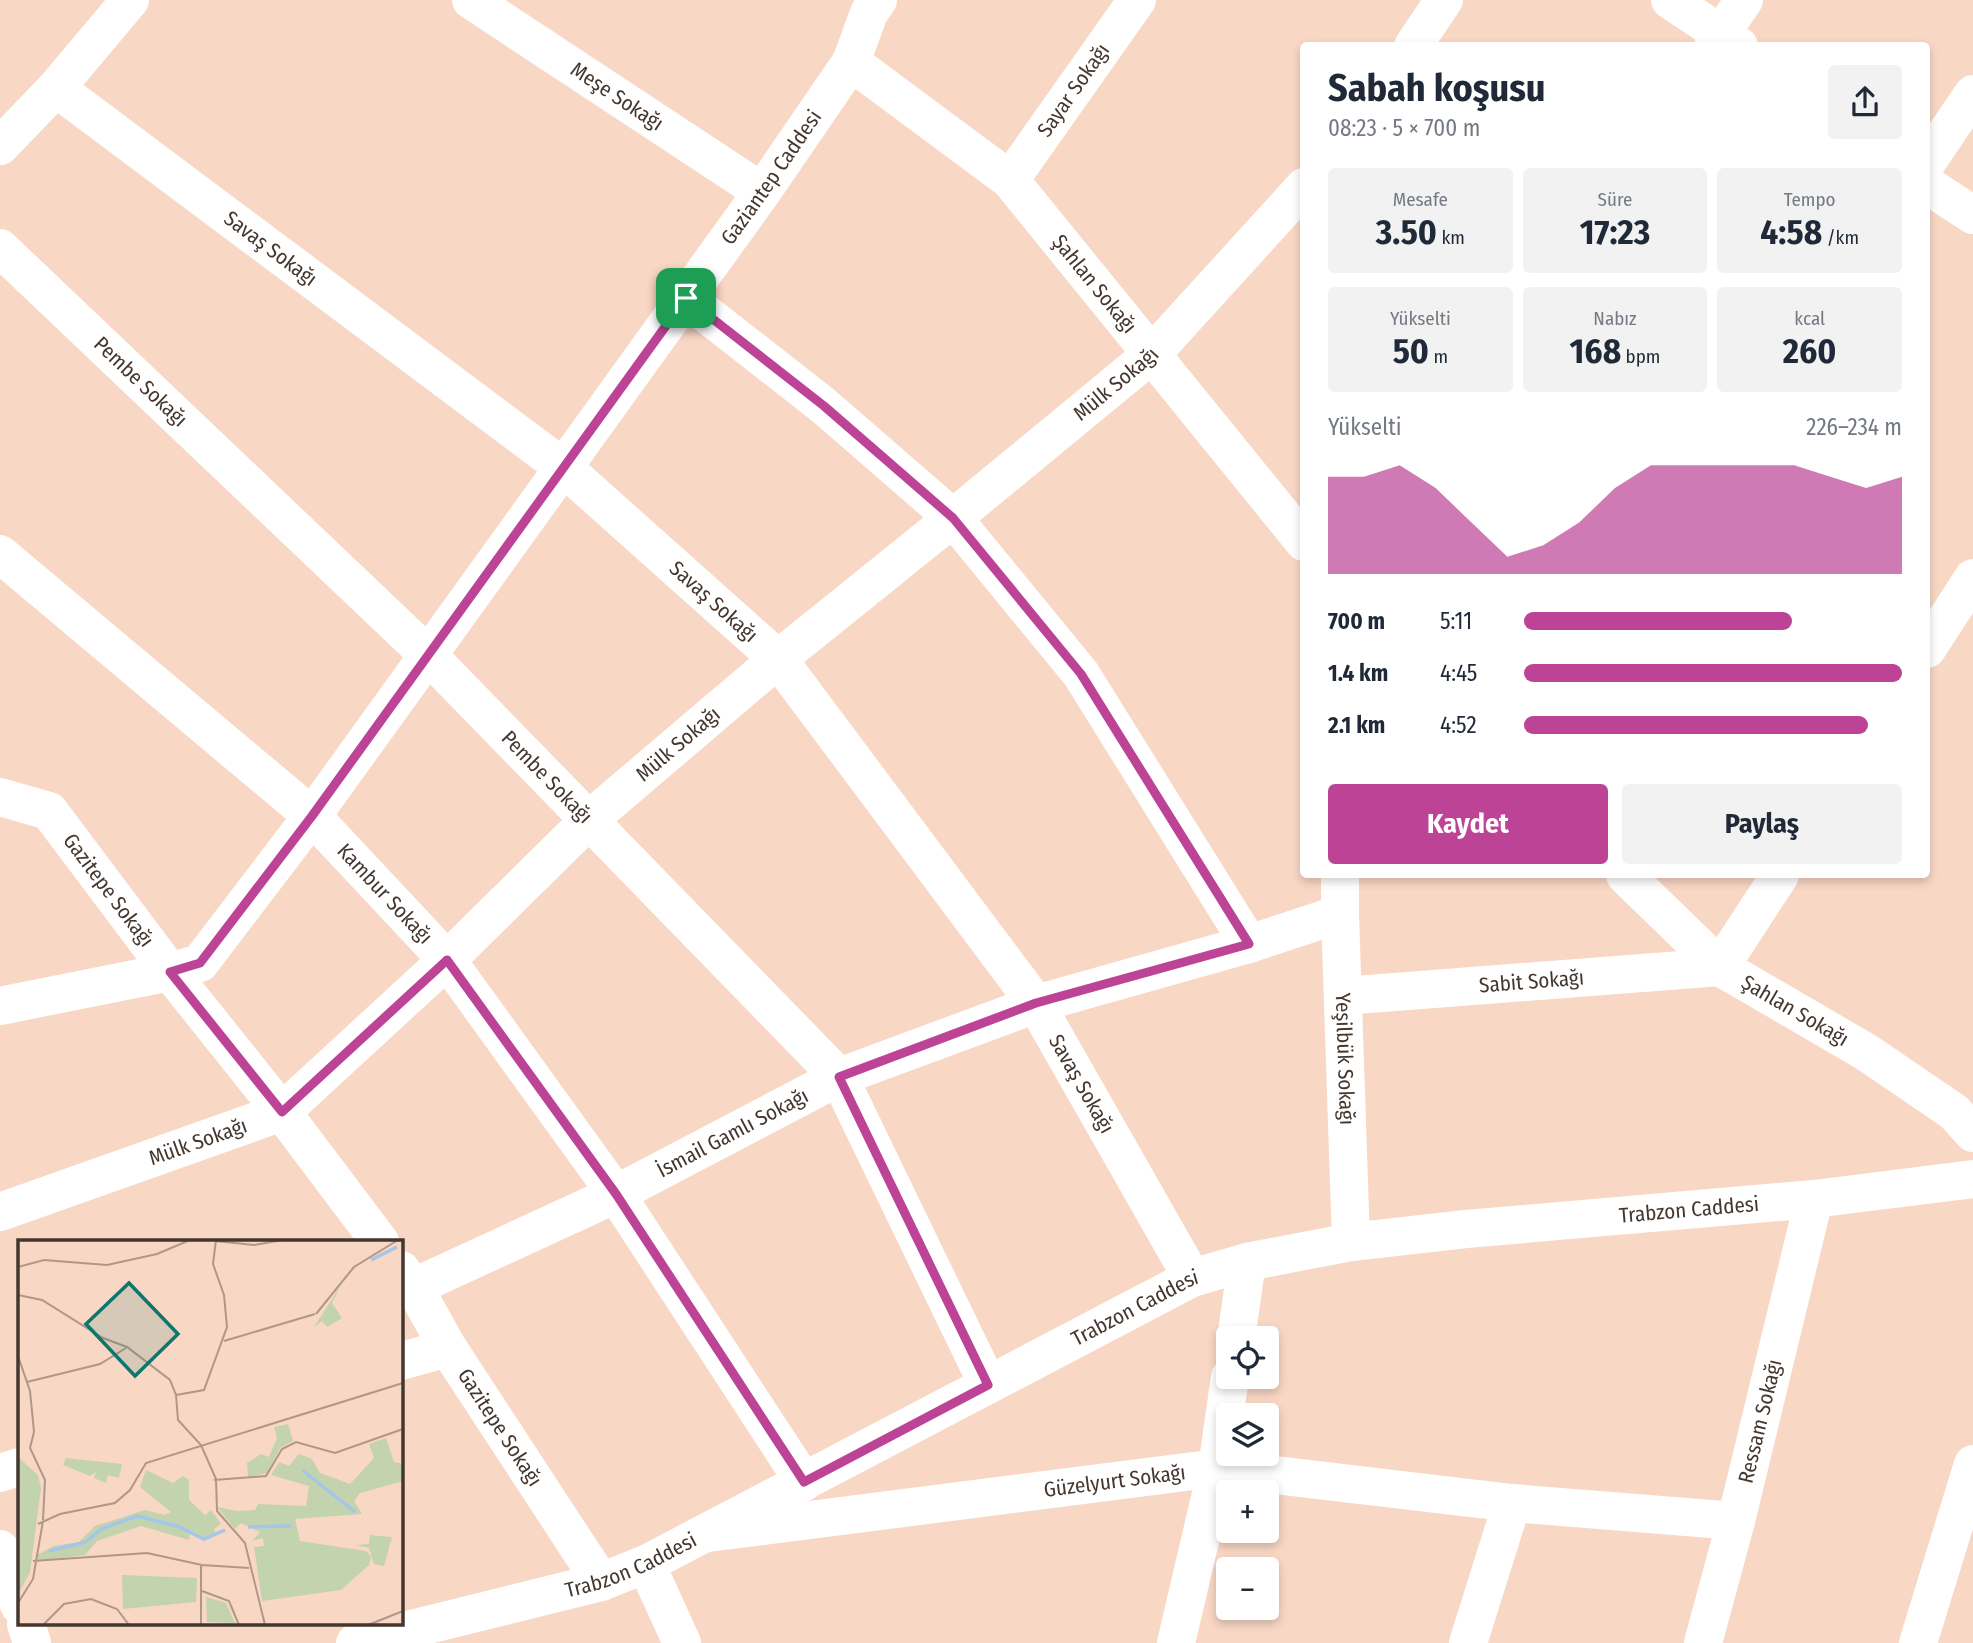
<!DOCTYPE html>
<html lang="tr">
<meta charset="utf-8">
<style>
body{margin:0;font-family:"Fira Sans Condensed",sans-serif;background:#f2f2f3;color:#1f2937;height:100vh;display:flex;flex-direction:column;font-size:26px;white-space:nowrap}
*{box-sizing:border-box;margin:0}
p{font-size:23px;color:#747a83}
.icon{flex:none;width:38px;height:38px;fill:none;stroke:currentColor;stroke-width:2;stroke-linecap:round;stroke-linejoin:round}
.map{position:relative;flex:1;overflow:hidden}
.drawer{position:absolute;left:1300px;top:42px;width:630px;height:836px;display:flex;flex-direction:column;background:#fff;border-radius:7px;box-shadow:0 4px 10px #0003}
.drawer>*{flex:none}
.buttons{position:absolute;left:1216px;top:1326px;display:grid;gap:14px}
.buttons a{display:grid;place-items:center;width:63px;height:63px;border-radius:7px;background:#fff;box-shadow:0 4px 10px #0003;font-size:35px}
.pin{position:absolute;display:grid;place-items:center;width:60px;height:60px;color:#fff;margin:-30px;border-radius:14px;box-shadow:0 4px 10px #0006}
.round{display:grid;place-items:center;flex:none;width:74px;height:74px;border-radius:7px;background:#f2f2f3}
.headline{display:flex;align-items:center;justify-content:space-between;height:119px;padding:0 28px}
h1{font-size:38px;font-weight:700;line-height:52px}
.figures{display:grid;grid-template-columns:repeat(3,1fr);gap:10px;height:119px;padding:7px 28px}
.figures div{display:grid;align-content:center;border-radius:7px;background:#f2f2f3;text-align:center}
.figures b{font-size:35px;font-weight:700}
.figures small{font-size:19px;font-weight:400}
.figures p{font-size:19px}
.chart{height:196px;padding:14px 28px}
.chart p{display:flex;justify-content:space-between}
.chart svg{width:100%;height:126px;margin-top:7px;fill:#bd4396;opacity:.7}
.primary-button{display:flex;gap:14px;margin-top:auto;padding:14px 28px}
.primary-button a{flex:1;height:80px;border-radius:7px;background:#bd4396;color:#fff;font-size:28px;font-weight:700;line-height:80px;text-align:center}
.primary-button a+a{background:#f2f2f3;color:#1f2937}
ul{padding:0 28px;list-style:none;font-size:23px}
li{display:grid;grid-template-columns:112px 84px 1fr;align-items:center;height:52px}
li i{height:18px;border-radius:9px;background:#bd4396}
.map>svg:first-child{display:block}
</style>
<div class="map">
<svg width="1973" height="1643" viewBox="0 0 1973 1643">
<rect width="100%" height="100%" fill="#f9d7c5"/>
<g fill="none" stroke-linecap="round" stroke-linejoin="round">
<!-- minor -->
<g stroke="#fff" stroke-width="38">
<path id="s1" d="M 471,0 L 762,192"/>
<path d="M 1670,0 L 1739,46"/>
<path d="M 1413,46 L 1444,0"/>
<path d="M 1713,46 L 1744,0"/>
<path id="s2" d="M 851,62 L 1010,180 L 1304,542"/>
<path id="s3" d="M 56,88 L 564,468 L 778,659 L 1036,1004 L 1192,1278"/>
<path d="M 0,146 L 56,88 L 130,0"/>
<path d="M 1927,162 L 1973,94"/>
<path id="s4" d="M 1010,180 L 1137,0"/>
<path d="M 1927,185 L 1973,215"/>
<path id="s5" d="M 0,248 L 428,655 L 839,1077 L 988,1385"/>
<path d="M 686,298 L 824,406 L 953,518 L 1081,674 L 1249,944"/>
<path id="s6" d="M 0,554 L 312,816 L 447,960 L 616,1194 L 804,1482"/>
<path d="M 1927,649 L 1973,578"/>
<path id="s7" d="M 0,797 L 49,811 L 170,972 L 282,1112 L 380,1242"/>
<path id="s8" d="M 1340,875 L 1340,914 L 1351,1242"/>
<path id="s9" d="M 1625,875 L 1720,967 L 1866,1052 L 1954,1112 L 1973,1133"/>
<path id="s10" d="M 1343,996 L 1720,967 L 1780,875"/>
<path id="s11" d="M 0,1006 L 170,972 L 200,963 L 312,816 L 762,192 L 851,62 L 869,13 L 878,0"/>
<path id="s12" d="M 0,1212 L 282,1112 L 447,960 L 590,819 L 778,659 L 953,518 L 1152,354 L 1304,187"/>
<path id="s13" d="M 401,1270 L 414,1287 L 448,1348 L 601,1582"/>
<path id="s14" d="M 414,1287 L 616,1194 L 839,1077 L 1036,1004 L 1249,944 L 1340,914"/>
<path d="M 1236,1339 L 1247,1262"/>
<path d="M 401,1361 L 448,1348"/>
<path d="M 0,1473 L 19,1467"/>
<path id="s15" d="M 708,1533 L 1217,1468 L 1512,1503 L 1736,1521"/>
<path d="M 0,1549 L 19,1605"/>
<path d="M 646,1564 L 682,1643"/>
<path d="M 26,1624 L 32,1643"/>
<path d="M 1176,1643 L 1217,1468 L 1230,1377"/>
<path d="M 1468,1643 L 1512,1503"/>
<path id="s16" d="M 1703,1643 L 1736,1521 L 1814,1199"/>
<path d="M 1918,1643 L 1973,1464"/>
</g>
<!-- major -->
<path stroke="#fff" stroke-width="38" id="s17" d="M 355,1643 L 601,1582 L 646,1564 L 1192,1278 L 1247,1262 L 1351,1242 L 1466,1229 L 1814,1199 L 1973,1179"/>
</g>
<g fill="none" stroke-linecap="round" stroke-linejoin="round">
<!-- route casing -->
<g stroke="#fff" stroke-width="14">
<path id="route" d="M 686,298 L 824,406 L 953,518 L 1081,674 L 1249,944 L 1036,1003 L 839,1077 L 988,1385 L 804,1482 L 616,1194 L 447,960 L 282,1112 L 170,972 L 200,963 L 312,816 Z"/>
</g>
<!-- route -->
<use href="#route" stroke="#bd4396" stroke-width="9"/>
</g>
<g text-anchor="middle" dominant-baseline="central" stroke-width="7" stroke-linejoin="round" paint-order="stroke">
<!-- street labels -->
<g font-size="21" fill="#443730" stroke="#fce8dd">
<text stroke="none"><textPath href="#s4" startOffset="110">Sayar Sokağı</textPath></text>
<text stroke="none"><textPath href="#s1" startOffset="175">Meşe Sokağı</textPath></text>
<text stroke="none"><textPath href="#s11" startOffset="1176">Gaziantep Caddesi</textPath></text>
<text stroke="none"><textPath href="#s3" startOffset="268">Savaş Sokağı</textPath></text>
<text stroke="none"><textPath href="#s2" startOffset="332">Şahlan Sokağı</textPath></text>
<text stroke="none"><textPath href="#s5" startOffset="194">Pembe Sokağı</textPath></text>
<text stroke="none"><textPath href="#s12" startOffset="1407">Mülk Sokağı</textPath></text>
<text stroke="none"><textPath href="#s3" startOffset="835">Savaş Sokağı</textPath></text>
<text stroke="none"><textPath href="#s12" startOffset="840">Mülk Sokağı</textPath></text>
<text stroke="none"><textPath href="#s5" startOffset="761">Pembe Sokağı</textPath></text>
<text stroke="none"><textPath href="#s7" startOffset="150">Gazitepe Sokağı</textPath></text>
<text stroke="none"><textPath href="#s6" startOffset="514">Kambur Sokağı</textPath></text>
<text stroke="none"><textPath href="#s10" startOffset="189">Sabit Sokağı</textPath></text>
<text stroke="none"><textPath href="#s9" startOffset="219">Şahlan Sokağı</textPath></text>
<text stroke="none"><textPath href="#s8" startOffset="184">Yeşilbük Sokağı</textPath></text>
<text stroke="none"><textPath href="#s3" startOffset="1444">Savaş Sokağı</textPath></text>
<text stroke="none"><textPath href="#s14" startOffset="354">İsmail Gamlı Sokağı</textPath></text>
<text stroke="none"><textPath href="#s12" startOffset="210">Mülk Sokağı</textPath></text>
<text stroke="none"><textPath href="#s17" startOffset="1421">Trabzon Caddesi</textPath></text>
<text stroke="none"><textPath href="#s17" startOffset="854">Trabzon Caddesi</textPath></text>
<text stroke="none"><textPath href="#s16" startOffset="229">Ressam Sokağı</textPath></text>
<text stroke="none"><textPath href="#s13" startOffset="186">Gazitepe Sokağı</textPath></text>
<text stroke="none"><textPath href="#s15" startOffset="410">Güzelyurt Sokağı</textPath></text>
<text stroke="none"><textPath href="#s17" startOffset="287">Trabzon Caddesi</textPath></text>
</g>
</g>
<!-- overview -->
<g transform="translate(18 1240)">
<rect width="385" height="385" fill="#f9d7c5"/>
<path d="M 323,45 L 314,63 L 324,78 L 309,87 L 304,81 L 296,87 ZM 270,184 L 275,201 L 262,208 L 249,233 L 230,237 L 229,223 L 243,214 L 251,217 L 259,198 L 256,187 ZM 368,198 L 376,222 L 385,224 L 385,241 L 342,253 L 336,261 L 344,274 L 277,279 L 282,301 L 348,311 L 353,317 L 351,325 L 323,350 L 244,361 L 236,307 L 246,306 L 245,298 L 234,301 L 242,292 L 223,283 L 217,289 L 199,267 L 219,271 L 237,270 L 240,264 L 288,266 L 291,246 L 253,235 L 261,222 L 271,226 L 281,214 L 294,219 L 302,233 L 332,244 L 356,218 L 351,204 ZM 0,217 L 20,235 L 23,248 L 12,332 L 0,355 ZM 48,218 L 104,224 L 101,238 L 90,235 L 88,243 L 76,238 L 78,232 L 72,236 L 45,225 ZM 128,230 L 155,243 L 165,236 L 171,240 L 171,260 L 187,275 L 193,270 L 203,284 L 196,289 L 198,296 L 187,298 L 172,290 L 171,300 L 123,286 L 79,301 L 67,315 L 21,321 L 19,315 L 36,306 L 61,302 L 77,286 L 127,270 L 146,275 L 153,272 L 122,247 ZM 352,295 L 374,297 L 366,326 L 356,324 L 351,308 L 338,305 L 351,304 ZM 104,335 L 179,338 L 178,362 L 105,369 ZM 188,357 L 208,363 L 217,383 L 189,382 Z" fill="#c2d3ad"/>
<path fill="none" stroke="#a4c6ea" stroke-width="3.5" d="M 353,20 L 379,7M 284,230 L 337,272M 230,287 L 273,286M 31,311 L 68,302 L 83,289 L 119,276 L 159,286 L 186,299 L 207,290"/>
<path fill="none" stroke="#b19789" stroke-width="2" d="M 197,1 L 236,5 L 265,0M 0,27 L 26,20 L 89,25 L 139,14 L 172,0M 0,55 L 24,60 L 85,98 L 109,107 L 152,140 L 158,155 L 160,180 L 183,205 L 198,239 L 199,271 L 227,303 L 247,385M 298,74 L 336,27 L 380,0M 206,101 L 297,74M 0,116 L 12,151 L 16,192 L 12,208 L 27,240 L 25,280M 9,142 L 82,124 L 108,108M 158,155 L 186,150 L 209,87 L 206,55 L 195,24 L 198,0M 196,240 L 248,236 L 264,209 L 278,202 L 317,213 L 385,189M 20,284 L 42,274 L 97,263 L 112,250 L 128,223 L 385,143M 15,321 L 129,313 L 184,325 L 231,328M 183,324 L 183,385M 184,351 L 211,361 L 221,385M 0,363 L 15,339 L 25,281M 25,385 L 46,364 L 73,359 L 99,369 L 111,385M 350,385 L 385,371"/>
<path fill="#0f766e" fill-opacity="0.15" stroke="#0f766e" stroke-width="3.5" d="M 111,43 L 160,94 L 117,136 L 68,84 Z"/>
<rect width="385" height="385" fill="none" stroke="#443730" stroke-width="3.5"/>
</g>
</svg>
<div class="buttons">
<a><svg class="icon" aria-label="locate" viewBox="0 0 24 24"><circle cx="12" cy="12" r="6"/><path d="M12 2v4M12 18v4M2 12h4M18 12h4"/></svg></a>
<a><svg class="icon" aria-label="layers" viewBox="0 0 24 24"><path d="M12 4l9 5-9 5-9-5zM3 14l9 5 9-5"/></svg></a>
<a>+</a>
<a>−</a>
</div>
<div class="pin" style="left:686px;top:298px;background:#1e9e55"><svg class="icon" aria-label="arrive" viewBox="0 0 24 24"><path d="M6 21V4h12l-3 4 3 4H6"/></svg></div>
<section class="drawer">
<div class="headline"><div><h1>Sabah koşusu</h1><p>08:23 · 5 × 700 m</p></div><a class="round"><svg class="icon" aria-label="share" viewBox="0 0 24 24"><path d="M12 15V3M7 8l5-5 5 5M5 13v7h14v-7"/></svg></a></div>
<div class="figures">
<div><p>Mesafe</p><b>3.50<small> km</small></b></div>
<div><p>Süre</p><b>17:23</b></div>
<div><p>Tempo</p><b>4:58<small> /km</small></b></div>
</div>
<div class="figures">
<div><p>Yükselti</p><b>50<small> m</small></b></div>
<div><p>Nabız</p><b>168<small> bpm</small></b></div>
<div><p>kcal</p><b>260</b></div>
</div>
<div class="chart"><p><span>Yükselti</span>226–234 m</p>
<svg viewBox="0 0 160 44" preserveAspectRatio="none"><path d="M0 44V10L10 10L20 6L30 14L40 26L50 38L60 34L70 26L80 14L90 6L100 6L110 6L120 6L130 6L140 10L150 14L160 10V44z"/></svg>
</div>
<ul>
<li><b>700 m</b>5:11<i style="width:71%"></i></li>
<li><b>1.4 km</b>4:45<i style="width:100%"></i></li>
<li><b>2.1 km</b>4:52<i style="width:91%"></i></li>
</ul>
<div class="primary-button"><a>Kaydet</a><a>Paylaş</a></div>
</section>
</div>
